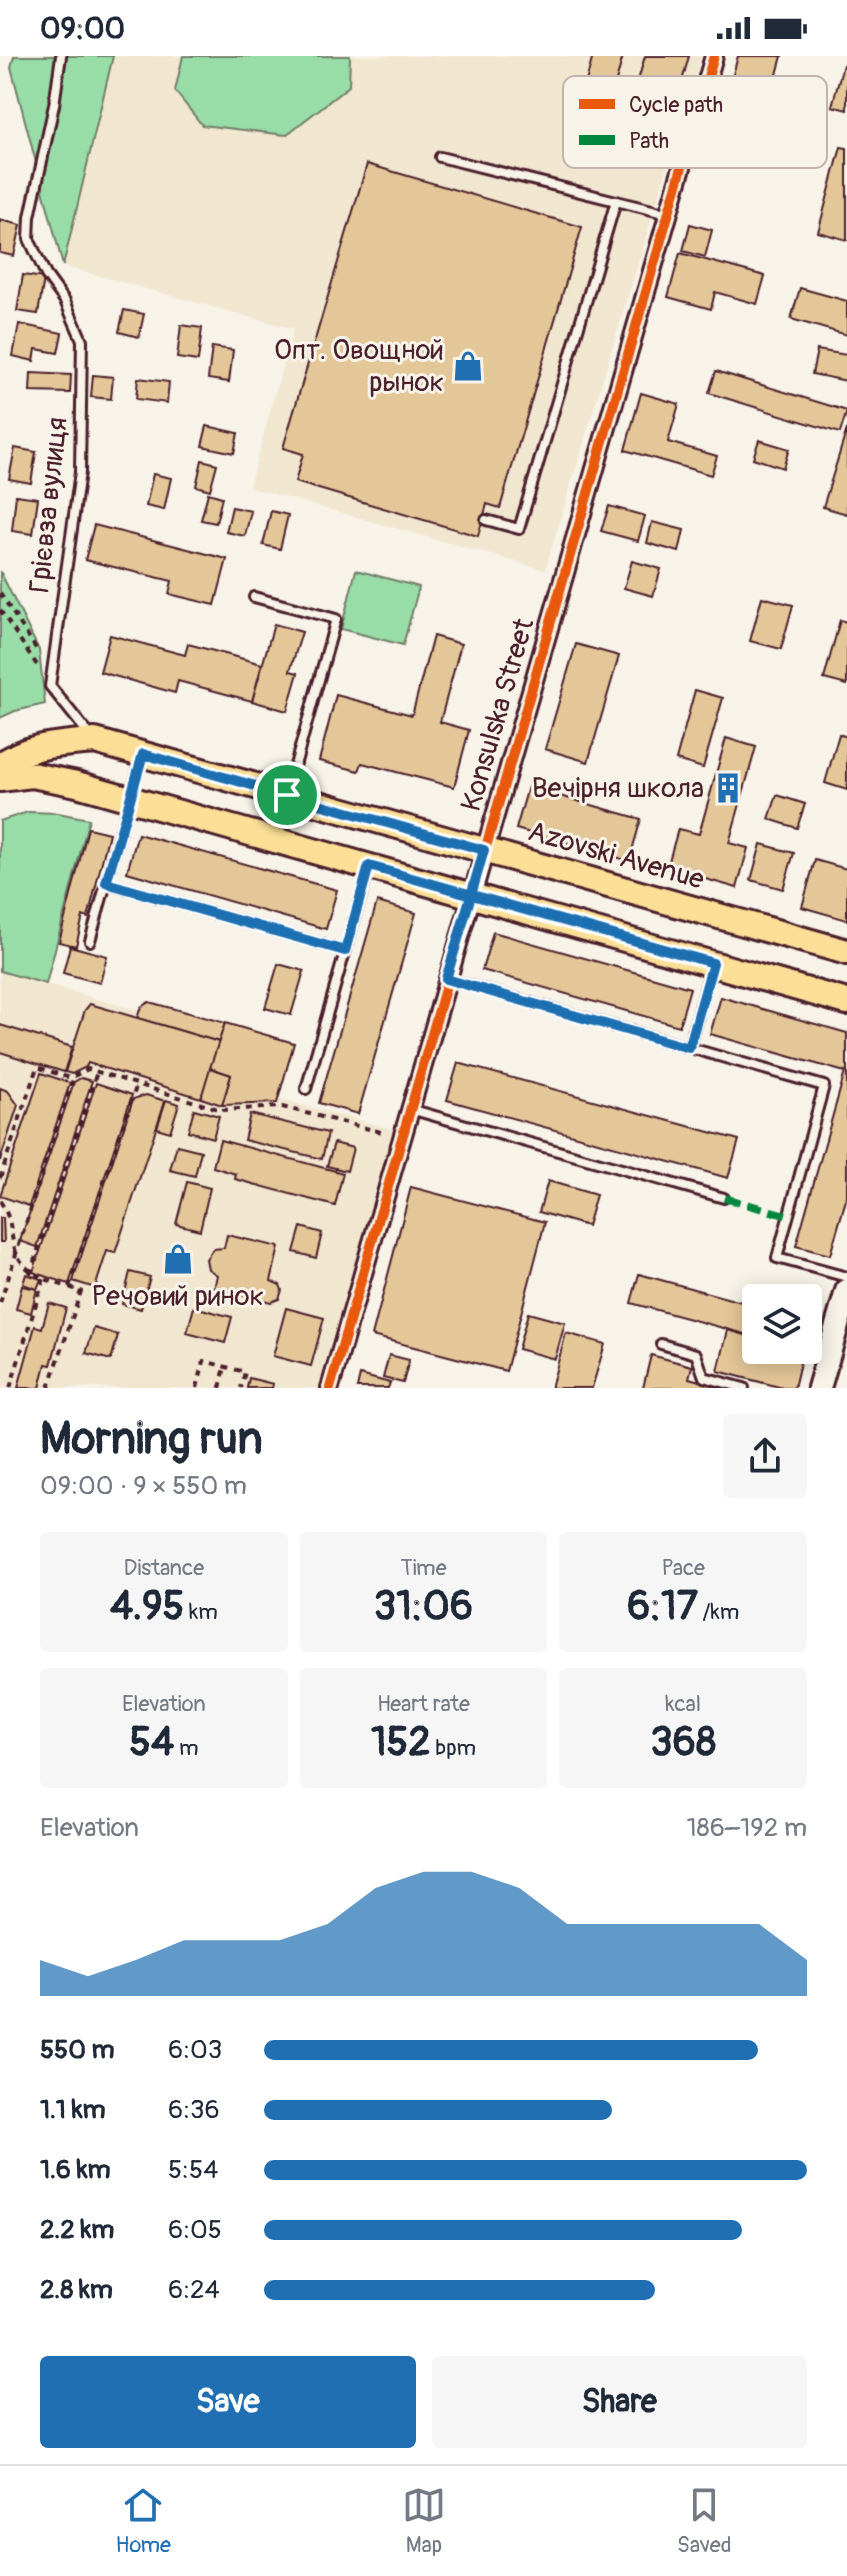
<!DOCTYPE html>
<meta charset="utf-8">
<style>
body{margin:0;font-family:Pangolin,sans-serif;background:#f6f6f7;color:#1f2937;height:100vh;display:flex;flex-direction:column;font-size:30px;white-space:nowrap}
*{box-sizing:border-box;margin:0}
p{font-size:26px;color:#747a83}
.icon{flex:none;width:44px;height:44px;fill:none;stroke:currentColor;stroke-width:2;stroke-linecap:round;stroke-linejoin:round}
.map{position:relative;height:1332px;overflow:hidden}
.side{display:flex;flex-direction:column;background:#fff;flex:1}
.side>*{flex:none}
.controls{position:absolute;left:742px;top:1228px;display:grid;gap:16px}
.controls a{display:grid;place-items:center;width:80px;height:80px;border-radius:8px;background:#fff;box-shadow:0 4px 20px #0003;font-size:40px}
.pin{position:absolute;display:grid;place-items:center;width:68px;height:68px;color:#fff;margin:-34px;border:4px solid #fff;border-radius:50%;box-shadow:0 2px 8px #0007}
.round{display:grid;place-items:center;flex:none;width:84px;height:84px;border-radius:8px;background:#f6f6f7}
.overview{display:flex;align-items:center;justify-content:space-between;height:136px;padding:0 40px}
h1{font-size:44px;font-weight:800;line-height:60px}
.figures{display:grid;grid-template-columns:repeat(3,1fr);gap:12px;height:136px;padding:8px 40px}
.figures div{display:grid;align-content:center;border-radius:8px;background:#f6f6f7;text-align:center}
.figures b{font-size:40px;font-weight:800}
.figures small{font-size:22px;font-weight:400}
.figures p{font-size:22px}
.chart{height:224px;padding:16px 40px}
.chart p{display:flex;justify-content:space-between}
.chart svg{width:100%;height:144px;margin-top:8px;fill:#1f6fb2;opacity:.7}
.cta{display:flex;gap:16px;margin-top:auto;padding:16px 40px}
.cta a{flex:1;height:92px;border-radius:8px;background:#1f6fb2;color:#fff;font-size:32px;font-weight:800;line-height:92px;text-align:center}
.cta a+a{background:#f6f6f7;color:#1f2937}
ul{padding:0 40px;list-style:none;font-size:26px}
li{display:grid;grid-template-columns:128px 96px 1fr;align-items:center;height:60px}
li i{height:20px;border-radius:10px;background:#1f6fb2}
.status{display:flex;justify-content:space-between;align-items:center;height:56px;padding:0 40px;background:#fff;direction:ltr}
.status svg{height:22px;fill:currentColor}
.tabs{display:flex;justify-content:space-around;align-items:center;height:112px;border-top:2px solid #e0e1e3;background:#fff;font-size:22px;color:#747a83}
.tabs a{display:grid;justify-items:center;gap:4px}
.tabs .selected{color:#1f6fb2}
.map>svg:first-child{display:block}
</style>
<div class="status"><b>09:00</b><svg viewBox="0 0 49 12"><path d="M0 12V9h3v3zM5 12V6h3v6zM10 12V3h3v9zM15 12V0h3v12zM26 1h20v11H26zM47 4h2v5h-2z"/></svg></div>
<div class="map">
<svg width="847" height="1332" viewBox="0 0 847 1332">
<rect width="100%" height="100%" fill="#f7f3e8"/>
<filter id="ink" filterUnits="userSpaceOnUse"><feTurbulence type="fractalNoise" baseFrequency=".0125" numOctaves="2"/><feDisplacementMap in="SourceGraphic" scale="16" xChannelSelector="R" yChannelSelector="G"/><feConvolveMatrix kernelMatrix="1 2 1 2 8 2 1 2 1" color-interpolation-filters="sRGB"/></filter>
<g filter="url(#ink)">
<!-- built -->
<g fill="#f1e6d0">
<path d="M 113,0 L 701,0 L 545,514 L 249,431 L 293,273 L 63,210 Z"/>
<path d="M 0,915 L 135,954 L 148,946 L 294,987 L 278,1043 L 393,1073 L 320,1332 L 0,1332 Z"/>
</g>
<!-- green -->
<g fill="#98dca7" stroke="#717e69" stroke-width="2">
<path d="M 14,0 L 113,0 L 63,210 L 11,11 Z"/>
<path d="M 183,0 L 350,0 L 349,30 L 286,79 L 202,69 L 175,35 Z"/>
<path d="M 356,514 L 419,531 L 403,589 L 341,573 Z"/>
<path d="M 0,515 L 39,594 L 45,648 L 15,655 L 0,662 Z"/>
<path d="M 28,756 L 58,757 L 89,763 L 46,928 L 0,915 L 0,765 Z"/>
</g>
<!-- building -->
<g fill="#e4c798" stroke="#4a1f2b" stroke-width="2">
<path d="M 593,0 L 623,0 L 600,84 L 572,77 Z"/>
<path d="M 645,0 L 689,0 L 669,72 L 628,60 Z"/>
<path d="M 738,0 L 782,0 L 765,63 L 724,52 Z"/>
<path d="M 843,9 L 847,10 L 847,54 L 832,50 Z"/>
<path d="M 841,91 L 847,92 L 847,184 L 818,176 Z"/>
<path d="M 367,108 L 582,171 L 500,452 L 487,448 L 478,480 L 295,426 L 303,398 L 283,392 Z"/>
<path d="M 0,164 L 21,169 L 14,200 L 0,197 Z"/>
<path d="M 690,168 L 712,174 L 705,201 L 683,195 Z"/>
<path d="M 680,197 L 765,220 L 757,248 L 715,236 L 711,253 L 668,241 Z"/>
<path d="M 23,219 L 44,222 L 38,258 L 17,255 Z"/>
<path d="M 800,232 L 847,245 L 847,279 L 791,263 Z"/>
<path d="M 124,254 L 144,258 L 139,281 L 119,276 Z"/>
<path d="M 19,268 L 62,277 L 58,297 L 36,293 L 34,305 L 13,300 Z"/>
<path d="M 181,269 L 202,272 L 198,305 L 177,302 Z"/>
<path d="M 212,291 L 233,294 L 229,326 L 208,323 Z"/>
<path d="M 817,294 L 847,299 L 847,325 L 812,318 Z"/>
<path d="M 716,315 L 847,355 L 840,377 L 709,337 Z"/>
<path d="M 31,317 L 71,319 L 70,337 L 30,336 Z"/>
<path d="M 93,319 L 113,321 L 111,343 L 91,341 Z"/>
<path d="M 138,322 L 169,326 L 167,347 L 136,343 Z"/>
<path d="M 641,337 L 679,348 L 668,386 L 717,400 L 711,419 L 625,394 Z"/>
<path d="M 207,370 L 238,377 L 234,397 L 202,390 Z"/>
<path d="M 847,373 L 847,458 L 823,451 Z"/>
<path d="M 759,384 L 789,393 L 783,412 L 753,402 Z"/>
<path d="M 15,392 L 36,396 L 31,427 L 9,423 Z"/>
<path d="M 202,404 L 217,408 L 210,434 L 196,430 Z"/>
<path d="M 153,418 L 171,422 L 164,454 L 146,450 Z"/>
<path d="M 208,437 L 222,441 L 216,467 L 201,464 Z"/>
<path d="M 16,439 L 38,442 L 33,478 L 12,475 Z"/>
<path d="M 609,450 L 645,460 L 638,485 L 601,475 Z"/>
<path d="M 232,451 L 251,455 L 245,480 L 226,476 Z"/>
<path d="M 271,455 L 288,459 L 280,493 L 263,489 Z"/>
<path d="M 652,466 L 684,474 L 679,496 L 647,487 Z"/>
<path d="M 94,469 L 227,503 L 215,549 L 169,538 L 172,525 L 85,504 Z"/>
<path d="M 632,505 L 661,513 L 653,540 L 624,532 Z"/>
<path d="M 762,541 L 793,549 L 781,593 L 750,585 Z"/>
<path d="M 840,564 L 847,566 L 847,629 L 824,623 Z"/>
<path d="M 274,568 L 302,576 L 290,615 L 298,617 L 287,655 L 252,645 Z"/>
<path d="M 110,579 L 185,599 L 188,588 L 262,608 L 252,645 L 178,625 L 175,637 L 100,616 Z"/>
<path d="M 433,580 L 461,588 L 440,666 L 469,674 L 454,731 L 362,707 L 359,715 L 319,705 L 336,639 L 412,659 Z"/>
<path d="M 576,588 L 619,600 L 588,706 L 545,693 Z"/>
<path d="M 695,634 L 723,642 L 703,712 L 676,704 Z"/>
<path d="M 839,678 L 847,681 L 847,734 L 825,727 Z"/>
<path d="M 726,682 L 756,691 L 729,787 L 748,792 L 737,832 L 667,812 L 678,773 L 699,778 Z"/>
<path d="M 528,731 L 641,763 L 629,805 L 516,773 Z"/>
<path d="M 777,739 L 805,748 L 797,772 L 769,763 Z"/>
<path d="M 88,772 L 109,777 L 88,862 L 83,860 L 76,890 L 59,886 Z"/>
<path d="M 138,778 L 337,834 L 326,873 L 127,816 Z"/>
<path d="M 761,788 L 794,797 L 783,833 L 751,824 Z"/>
<path d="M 815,804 L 847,813 L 847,864 L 802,851 Z"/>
<path d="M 377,846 L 416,857 L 358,1058 L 319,1047 Z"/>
<path d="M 493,876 L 690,932 L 679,970 L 482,914 Z"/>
<path d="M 70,890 L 107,900 L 100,927 L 63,917 Z"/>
<path d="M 278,908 L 304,915 L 291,959 L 265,952 Z"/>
<path d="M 721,941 L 847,977 L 847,1140 L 830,1199 L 796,1190 L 845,1016 L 710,978 Z"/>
<path d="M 149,946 L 225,967 L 219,986 L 137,962 L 141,951 Z"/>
<path d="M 90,948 L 219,986 L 201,1042 L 88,1007 L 86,1011 L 72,1018 L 65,1016 L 85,954 Z"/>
<path d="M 225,967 L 294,987 L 277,1047 L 222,1049 L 231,1019 L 210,1012 Z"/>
<path d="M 0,969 L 72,991 L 64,1016 L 0,996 Z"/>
<path d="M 458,1007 L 739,1084 L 728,1122 L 447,1044 Z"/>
<path d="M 210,1012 L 231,1019 L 222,1049 L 201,1042 Z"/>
<path d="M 41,1017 L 70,1027 L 29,1150 L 0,1140 Z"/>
<path d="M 81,1022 L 92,1025 L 37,1191 L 20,1185 L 74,1026 Z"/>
<path d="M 96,1027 L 132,1039 L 69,1228 L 33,1216 Z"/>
<path d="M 0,1032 L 8,1035 L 18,1049 L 0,1105 Z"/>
<path d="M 146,1039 L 165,1045 L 115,1197 L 107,1195 L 95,1232 L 73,1225 L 133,1043 Z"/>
<path d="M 166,1044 L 179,1048 L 170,1076 L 157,1072 Z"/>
<path d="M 194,1053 L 219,1060 L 213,1082 L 188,1075 Z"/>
<path d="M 250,1058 L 328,1077 L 322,1103 L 244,1084 Z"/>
<path d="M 220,1084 L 343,1117 L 335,1150 L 235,1123 L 236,1118 L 213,1111 Z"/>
<path d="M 334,1087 L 353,1092 L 347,1115 L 327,1110 Z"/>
<path d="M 177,1089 L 201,1095 L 195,1120 L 170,1114 Z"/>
<path d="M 548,1125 L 596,1139 L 587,1170 L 539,1156 Z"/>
<path d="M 187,1126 L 210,1132 L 200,1174 L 176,1168 Z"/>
<path d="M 411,1131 L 545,1166 L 506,1315 L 372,1280 Z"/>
<path d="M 0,1162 L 3,1162 L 4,1186 L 0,1186 Z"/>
<path d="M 301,1171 L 322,1177 L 316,1202 L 294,1196 Z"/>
<path d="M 227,1179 L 279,1191 L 271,1225 L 280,1229 L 282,1234 L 279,1243 L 271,1246 L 214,1233 L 217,1219 L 208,1213 L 206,1203 L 213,1193 L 224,1192 Z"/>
<path d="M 130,1216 L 150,1221 L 141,1253 L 122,1248 Z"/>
<path d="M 26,1218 L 41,1223 L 37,1233 L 23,1228 Z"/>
<path d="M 639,1218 L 756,1250 L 756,1281 L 631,1247 Z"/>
<path d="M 22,1230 L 37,1233 L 31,1257 L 16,1253 Z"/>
<path d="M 781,1233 L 818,1243 L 808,1279 L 808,1242 L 778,1242 Z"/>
<path d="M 49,1247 L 66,1252 L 51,1309 L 46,1308 L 40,1332 L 18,1332 L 35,1270 L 42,1272 Z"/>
<path d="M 194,1251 L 232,1261 L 225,1287 L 187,1277 Z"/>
<path d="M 286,1252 L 324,1262 L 311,1310 L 273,1300 Z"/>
<path d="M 528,1257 L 565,1267 L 555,1303 L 518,1293 Z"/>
<path d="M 94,1272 L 118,1279 L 111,1304 L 86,1297 Z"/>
<path d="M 728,1274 L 756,1282 L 756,1294 L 803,1294 L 794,1332 L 783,1332 L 718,1315 Z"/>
<path d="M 566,1277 L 605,1288 L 592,1332 L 551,1332 Z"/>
<path d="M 389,1299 L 409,1304 L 403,1327 L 383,1322 Z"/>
<path d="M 651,1299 L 692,1310 L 689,1322 L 725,1332 L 643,1332 Z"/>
<path d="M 360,1319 L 390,1327 L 388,1332 L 357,1332 Z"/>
<path d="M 249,1322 L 273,1328 L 272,1332 L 247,1332 Z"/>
</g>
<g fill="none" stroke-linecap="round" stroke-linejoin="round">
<!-- service casing -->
<g stroke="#4a1f2b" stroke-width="14">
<g id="service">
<path d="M 61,0 L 54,49 L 30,161 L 29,183 L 46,219 L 65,245 L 82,284 L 80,416 L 50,630 L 92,682"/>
<path d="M 440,101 L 668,158"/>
<path d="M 486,464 L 519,473 L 616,145"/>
<path d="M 254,541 L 336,563 L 287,738"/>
<path d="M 106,827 L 142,701"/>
<path d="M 90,885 L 106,827 L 345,895"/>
<path d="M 447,923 L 824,1030 L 777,1202 L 847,1221"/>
<path d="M 689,992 L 711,912"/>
<path d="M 306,1033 L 368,815"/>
<path d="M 410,1053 L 724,1142"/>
<path d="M 661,1288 L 696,1298 L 704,1321 L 744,1332"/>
</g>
</g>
<!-- minor casing -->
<g stroke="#4a1f2b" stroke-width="22">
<path id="minor" d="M 330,1332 L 714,0"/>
</g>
<!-- secondary casing -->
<g stroke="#4a1f2b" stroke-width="28">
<path id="secondary" d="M 819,1332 L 847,1235"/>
</g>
<!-- primary casing -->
<g stroke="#4a1f2b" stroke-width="30">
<g id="primary">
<path d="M 0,710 C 27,688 62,688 95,685 L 847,896"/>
<path d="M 0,723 L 32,719 L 77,728 L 847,946"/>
</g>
</g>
<!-- path -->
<g stroke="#4a1f2b" stroke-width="4" stroke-dasharray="6 6" stroke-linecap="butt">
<path d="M 0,537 L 39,597"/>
<path d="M 0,554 L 39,612"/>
<path d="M 0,1122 L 37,1011 L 70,1022 L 88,1013 L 221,1054 L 282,1051 L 385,1077"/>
<path d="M 0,1145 C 13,1165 9,1173 15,1193 C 24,1222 55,1226 81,1235 L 49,1332"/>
<path d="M 30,1218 L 97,1016"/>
<path d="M 69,1231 L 137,1028"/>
<path d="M 0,1247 L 74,1020"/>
<path d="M 10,1332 L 44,1222"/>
<path d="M 197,1332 L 204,1305 L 245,1316 L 241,1332"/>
<path d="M 220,1332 L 225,1311"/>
</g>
<!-- service -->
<use href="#service" stroke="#f7f3e8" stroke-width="8"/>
<!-- minor -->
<use href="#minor" stroke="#f7f3e8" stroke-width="16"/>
<!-- secondary -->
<use href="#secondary" stroke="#f7f3e8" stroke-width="22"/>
<!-- primary -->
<use href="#primary" stroke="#fbdf96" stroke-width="24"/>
<!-- quiet -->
<path stroke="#00873e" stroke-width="8" stroke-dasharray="16 8" stroke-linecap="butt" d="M 724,1142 L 789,1160"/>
<!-- cycleway casing -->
<g stroke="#f7f3e8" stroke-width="15">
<path id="cycleway" d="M 330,1332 L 714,0"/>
</g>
<!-- cycleway -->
<use href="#cycleway" stroke="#e8590c" stroke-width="10"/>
</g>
</g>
<g fill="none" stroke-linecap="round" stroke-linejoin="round" filter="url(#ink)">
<!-- route casing -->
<g stroke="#fff" stroke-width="16">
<path id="route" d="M 287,739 L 143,698 L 106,827 L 345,895 L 369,810 L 713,907 L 689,992 L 446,923 C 459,880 472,837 484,794 L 287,739"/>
</g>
<!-- route -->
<use href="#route" stroke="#1f6fb2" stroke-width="10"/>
</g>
<!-- icons -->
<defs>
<g id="shop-bare" transform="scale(2.4)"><path d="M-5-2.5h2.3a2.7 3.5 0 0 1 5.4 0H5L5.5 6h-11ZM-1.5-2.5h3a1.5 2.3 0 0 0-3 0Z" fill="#1f6fb2" stroke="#f7f3e8" stroke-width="2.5" paint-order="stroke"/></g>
<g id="building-bare" transform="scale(2.4)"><path d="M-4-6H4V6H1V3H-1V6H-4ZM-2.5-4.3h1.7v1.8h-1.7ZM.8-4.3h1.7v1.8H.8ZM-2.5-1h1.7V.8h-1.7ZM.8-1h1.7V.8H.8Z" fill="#1f6fb2" stroke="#f7f3e8" stroke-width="2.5" paint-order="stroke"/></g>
</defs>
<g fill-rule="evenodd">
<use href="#shop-bare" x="468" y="310"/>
<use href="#building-bare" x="728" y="732"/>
<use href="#shop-bare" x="178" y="1203"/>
</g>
<g text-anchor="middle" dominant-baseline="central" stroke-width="6" stroke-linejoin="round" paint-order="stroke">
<!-- poi labels -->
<g font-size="28" fill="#4a1f2b" stroke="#f7f3e8" text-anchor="end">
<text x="444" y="294">Опт. Овощной<tspan x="444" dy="32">рынок</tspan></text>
<text x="704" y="732">Вечірня школа</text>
<text x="178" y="1240" text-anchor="middle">Речовий ринок</text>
</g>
<!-- street labels -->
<g font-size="28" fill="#4a1f2b" stroke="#f7f3e8">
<text transform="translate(49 449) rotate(-84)">Грієвза вулиця</text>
<text transform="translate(498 659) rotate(-74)">Konsulska Street</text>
<text transform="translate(616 800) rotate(16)">Azovski Avenue</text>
</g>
</g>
<!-- legend -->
<rect x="563" y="20" width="264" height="92" rx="12" fill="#f7f3e8" stroke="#c3b3af" stroke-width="2"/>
<rect x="579" y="43" width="36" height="10" fill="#e8590c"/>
<rect x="579" y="79" width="36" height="10" fill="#00873e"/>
<g font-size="22" fill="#4a1f2b">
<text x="629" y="56">Cycle path</text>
<text x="629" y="92">Path</text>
</g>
</svg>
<div class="controls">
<a><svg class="icon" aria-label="layers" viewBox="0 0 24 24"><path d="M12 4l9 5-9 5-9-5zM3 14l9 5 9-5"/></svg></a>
</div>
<div class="pin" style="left:287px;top:739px;background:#1e9e55"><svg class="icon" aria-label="arrive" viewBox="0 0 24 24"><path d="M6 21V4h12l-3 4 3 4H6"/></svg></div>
</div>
<section class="side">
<div class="overview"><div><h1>Morning run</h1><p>09:00 · 9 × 550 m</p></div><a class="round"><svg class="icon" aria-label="share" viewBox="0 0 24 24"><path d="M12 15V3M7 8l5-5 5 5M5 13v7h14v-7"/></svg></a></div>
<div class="figures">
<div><p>Distance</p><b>4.95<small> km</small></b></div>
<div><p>Time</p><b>31:06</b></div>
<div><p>Pace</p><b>6:17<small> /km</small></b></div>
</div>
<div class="figures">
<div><p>Elevation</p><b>54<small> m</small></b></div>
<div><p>Heart rate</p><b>152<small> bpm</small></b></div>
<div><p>kcal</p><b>368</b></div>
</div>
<div class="chart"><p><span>Elevation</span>186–192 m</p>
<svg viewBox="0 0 160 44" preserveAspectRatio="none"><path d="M0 44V33L10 38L20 33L30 27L40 27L50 27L60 22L70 11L80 6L90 6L100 11L110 22L120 22L130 22L140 22L150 22L160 33V44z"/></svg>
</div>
<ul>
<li><b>550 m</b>6:03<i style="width:91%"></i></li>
<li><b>1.1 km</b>6:36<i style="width:64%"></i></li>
<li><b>1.6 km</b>5:54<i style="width:100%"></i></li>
<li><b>2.2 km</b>6:05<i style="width:88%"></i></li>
<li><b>2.8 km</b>6:24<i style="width:72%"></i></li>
</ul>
<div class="cta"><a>Save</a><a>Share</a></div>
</section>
<nav class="tabs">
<a class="selected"><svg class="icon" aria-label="home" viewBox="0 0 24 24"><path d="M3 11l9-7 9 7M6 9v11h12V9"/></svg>Home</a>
<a><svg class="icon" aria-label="map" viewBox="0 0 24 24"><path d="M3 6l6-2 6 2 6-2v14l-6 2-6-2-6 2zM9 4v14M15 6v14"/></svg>Map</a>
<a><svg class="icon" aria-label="saved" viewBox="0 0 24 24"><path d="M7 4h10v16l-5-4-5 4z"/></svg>Saved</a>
</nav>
